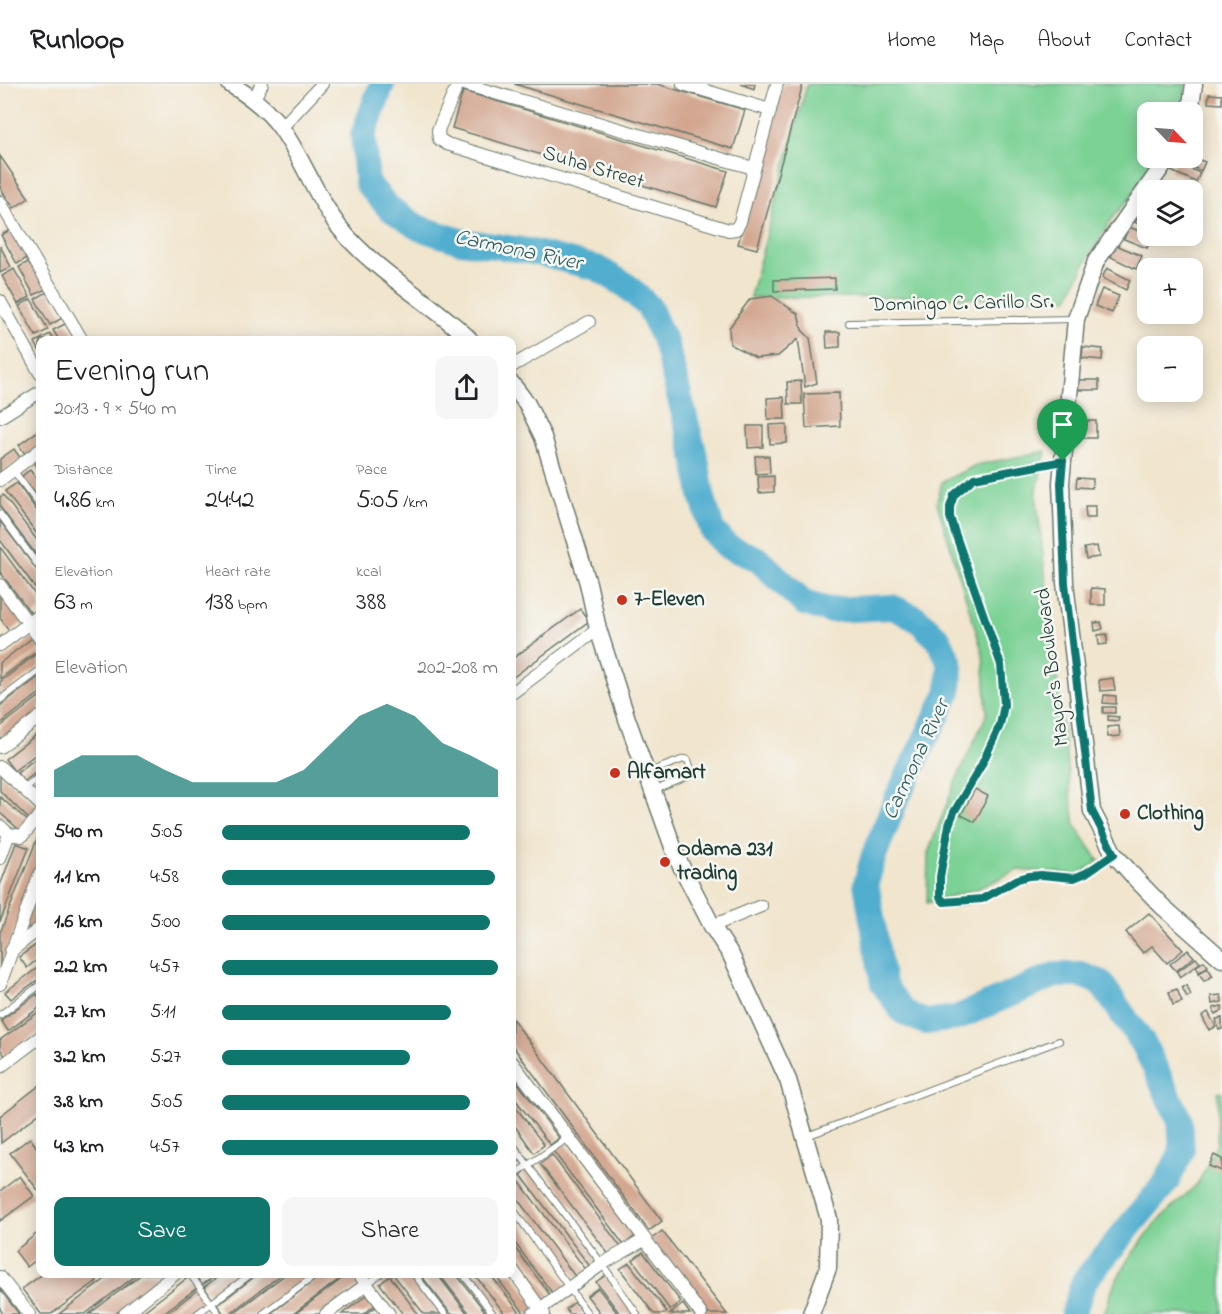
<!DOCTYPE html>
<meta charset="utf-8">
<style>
body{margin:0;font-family:"Indie Flower",sans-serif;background:#f6f6f6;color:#202124;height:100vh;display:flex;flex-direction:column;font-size:22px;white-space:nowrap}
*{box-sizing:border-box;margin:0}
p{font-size:20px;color:#757577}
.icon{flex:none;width:33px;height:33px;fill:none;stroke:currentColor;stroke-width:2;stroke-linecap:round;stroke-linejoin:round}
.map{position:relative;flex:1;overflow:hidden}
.side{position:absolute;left:36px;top:252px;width:480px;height:942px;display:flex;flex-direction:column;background:#fff;border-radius:12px;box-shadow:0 3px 15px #0003}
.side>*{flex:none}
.needle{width:39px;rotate:115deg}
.fabs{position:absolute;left:1137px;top:18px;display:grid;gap:12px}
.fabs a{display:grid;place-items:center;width:66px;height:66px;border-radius:12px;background:#fff;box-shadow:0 3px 15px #0003;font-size:30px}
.pin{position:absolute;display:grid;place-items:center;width:51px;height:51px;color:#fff;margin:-62px -26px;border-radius:50% 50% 50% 0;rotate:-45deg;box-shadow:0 0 6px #0007}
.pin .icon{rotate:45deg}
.round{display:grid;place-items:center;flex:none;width:63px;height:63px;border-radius:12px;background:#f6f6f6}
.summary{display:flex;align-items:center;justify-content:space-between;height:102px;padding:0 18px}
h1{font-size:33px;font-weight:600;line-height:45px}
.metrics{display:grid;grid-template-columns:repeat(3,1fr);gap:9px;height:102px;padding:6px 18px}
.metrics div{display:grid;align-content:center}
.metrics b{font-size:26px;font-weight:600}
.metrics small{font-size:16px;font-weight:400}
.metrics p{font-size:16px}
.chart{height:168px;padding:12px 18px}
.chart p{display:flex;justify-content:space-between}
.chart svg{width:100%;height:108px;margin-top:6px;fill:#0f766e;opacity:.7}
.cta{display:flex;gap:12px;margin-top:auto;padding:12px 18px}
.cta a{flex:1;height:69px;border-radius:12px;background:#0f766e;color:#fff;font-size:24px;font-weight:600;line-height:69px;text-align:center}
.cta a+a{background:#f6f6f6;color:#202124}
ul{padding:0 18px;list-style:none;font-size:20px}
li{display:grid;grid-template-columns:96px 72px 1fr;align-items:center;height:45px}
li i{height:15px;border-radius:8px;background:#0f766e}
header{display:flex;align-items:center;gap:36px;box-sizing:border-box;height:84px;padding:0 30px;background:#fff;border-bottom:2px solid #e0e0e0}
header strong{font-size:28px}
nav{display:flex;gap:33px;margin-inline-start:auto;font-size:21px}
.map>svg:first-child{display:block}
</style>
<header>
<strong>Runloop</strong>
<nav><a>Home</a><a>Map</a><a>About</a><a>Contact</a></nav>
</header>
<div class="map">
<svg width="1222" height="1230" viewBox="0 0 1222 1230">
<rect width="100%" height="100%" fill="#f6f6f2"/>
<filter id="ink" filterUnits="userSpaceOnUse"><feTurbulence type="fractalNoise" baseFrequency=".0167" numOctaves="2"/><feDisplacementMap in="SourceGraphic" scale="12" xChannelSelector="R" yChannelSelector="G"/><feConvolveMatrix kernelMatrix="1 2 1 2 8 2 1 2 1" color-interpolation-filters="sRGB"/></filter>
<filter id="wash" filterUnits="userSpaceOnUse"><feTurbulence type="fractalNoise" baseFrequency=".008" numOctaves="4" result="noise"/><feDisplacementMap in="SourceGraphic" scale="24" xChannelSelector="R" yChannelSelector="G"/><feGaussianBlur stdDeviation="1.35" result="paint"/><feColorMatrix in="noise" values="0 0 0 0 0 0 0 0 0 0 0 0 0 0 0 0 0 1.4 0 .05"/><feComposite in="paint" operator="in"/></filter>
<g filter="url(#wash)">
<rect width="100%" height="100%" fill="#f1e5cd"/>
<!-- green -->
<g fill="#7bd195" stroke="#4d8764" stroke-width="1.5">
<path d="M 807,0 L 1186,0 L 1182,28 L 1148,28 L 1148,74 L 1158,74 L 1137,106 L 1114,132 L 1090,170 L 1068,214 L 750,213 Z"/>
<path d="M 1046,367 L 1036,410 L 1070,706 L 1075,741 L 1099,777 L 1079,791 L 1018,786 L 977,805 L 927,819 L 928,769 L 956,696 L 987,630 L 983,570 L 937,419 L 942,398 L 976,381 Z"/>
<path d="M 1218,1008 L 1222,1008 L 1222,1230 L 1104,1230 L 1114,1200 L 1130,1173 L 1155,1140 L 1197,1100 L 1205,1086 L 1217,1059 Z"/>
</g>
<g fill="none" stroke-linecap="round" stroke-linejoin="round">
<!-- river -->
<path stroke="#51aecf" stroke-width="26" d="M 382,0 L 363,51 L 367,99 L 389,124 L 419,144 L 460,157 L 529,167 L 597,184 L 627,202 L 649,223 L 666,261 L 696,376 L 702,411 L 712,446 L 728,463 L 758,475 L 804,519 L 828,526 L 892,523 L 916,534 L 939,556 L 950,579 L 949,607 L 896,716 L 874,771 L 866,799 L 883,900 L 903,928 L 925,938 L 956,934 L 1055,891 L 1081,891 L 1100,898 L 1144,961 L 1180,1036 L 1182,1067 L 1167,1097 L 1084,1197 L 1073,1230"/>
</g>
<g id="blocks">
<!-- building -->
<g fill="#d2a58e">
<path d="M 514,0 L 657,0 L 745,26 L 733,65 Z"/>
<path d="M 741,0 L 755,0 L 754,5 Z"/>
<path d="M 783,0 L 803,0 L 757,165 L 738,160 Z"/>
<path d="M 463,7 L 728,87 L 716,123 L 452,44 Z"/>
<path d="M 1209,10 L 1222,11 L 1222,20 L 1208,19 Z"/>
<path d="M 0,72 L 29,114 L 14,124 L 0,104 Z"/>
<path d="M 1192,73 L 1205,78 L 1201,87 L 1177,76 L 1178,74 Z"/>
<path d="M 1175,78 L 1200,89 L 1196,98 L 1171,87 Z"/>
<path d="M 1142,130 L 1148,134 L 1148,142 L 1145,145 L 1135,138 Z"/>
<path d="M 1129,143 L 1152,152 L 1147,164 L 1124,155 Z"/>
<path d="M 14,144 L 29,173 L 17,180 L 1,151 Z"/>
<path d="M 1116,161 L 1142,172 L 1136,185 L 1111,173 Z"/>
<path d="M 0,162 L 11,183 L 0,189 Z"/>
<path d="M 32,176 L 48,204 L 34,211 L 19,183 Z"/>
<path d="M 1107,184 L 1130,196 L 1126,206 L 1102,194 Z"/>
<path d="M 14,185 L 30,213 L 18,220 L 2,192 Z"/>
<path d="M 835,194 L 835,205 L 774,207 L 774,196 Z"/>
<path d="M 1102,205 L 1119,212 L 1112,229 L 1095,222 Z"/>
<path d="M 49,207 L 64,233 L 50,241 L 35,215 Z"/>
<path d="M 772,212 L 798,230 L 802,246 L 810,254 L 817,299 L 805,303 L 798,255 L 778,272 L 756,274 L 730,260 L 729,244 L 750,215 Z"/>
<path d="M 31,215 L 48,246 L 36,252 L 19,222 Z"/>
<path d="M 67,239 L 77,256 L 59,256 L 53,246 Z"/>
<path d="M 826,248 L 840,248 L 840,263 L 827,264 Z"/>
<path d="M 50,250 L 54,256 L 40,256 L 40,268 L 35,258 Z"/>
<path d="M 1083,263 L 1103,265 L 1102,276 L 1082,274 Z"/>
<rect x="1078" y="296" width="21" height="10"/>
<path d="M 801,297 L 802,320 L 788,320 L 787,298 Z"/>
<path d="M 839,309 L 840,342 L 806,344 L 804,310 Z"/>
<path d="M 784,313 L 785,335 L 768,335 L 767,314 Z"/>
<rect x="1084" y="337" width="12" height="17"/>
<path d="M 787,340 L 787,359 L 770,360 L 769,341 Z"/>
<path d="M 747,342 L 763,342 L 763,363 L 748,364 Z"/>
<path d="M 38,347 L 40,351 L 40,363 L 27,373 L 19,361 Z"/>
<path d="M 14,365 L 21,375 L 0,390 L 0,375 Z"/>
<path d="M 40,371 L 40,388 L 33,377 Z"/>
<path d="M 755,372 L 769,372 L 770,389 L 756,390 Z"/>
<path d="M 30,386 L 40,400 L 40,416 L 22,392 Z"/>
<path d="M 774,392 L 774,408 L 759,409 L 758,393 Z"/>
<path d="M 1077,394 L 1093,395 L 1092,404 L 1076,403 Z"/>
<path d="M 17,399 L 40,431 L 40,454 L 5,407 Z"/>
<path d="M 3,411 L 40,460 L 40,476 L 0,423 L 0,413 Z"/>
<path d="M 1085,422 L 1095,422 L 1095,434 L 1086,434 Z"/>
<path d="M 0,437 L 40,490 L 40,510 L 0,456 Z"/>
<path d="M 1097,462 L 1099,473 L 1086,475 L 1084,464 Z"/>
<path d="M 0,463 L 40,517 L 40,526 L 33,532 L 0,488 Z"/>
<path d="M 1091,504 L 1105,505 L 1105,521 L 1091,521 Z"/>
<path d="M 0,507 L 23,538 L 10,548 L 0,534 Z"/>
<path d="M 580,525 L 589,537 L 512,594 L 512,575 Z"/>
<path d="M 1101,538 L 1103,545 L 1095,547 L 1094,539 Z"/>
<path d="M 1107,550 L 1107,560 L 1099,561 L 1098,551 Z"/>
<path d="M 32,554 L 40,565 L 0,595 L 0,579 Z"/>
<path d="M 40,567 L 40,582 L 0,613 L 0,598 Z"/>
<path d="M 40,592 L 40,609 L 0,640 L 0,622 Z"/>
<path d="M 1113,594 L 1115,606 L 1100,607 L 1099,596 Z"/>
<path d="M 1104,611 L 1116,612 L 1116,620 L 1103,619 Z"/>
<path d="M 40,612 L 40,629 L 0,660 L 0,643 Z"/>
<rect x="1103" y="623" width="12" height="6"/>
<path d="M 1108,632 L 1119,633 L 1118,637 L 1108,636 Z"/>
<path d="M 1119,642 L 1120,652 L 1108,653 L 1107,643 Z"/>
<path d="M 40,648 L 40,667 L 14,687 L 5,675 Z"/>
<path d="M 40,671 L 40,685 L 24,698 L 17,689 Z"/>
<path d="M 0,689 L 40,727 L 32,738 L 0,707 Z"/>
<path d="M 975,705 L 988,712 L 975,738 L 961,731 Z"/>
<path d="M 0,713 L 30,739 L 22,748 L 0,729 Z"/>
<path d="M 40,747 L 40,782 L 0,884 L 0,849 Z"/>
<path d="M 16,759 L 29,764 L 0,838 L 0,802 Z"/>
<path d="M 40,801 L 40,833 L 35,846 L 23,841 Z"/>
<path d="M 1149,829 L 1183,866 L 1167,879 L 1152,862 L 1143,869 L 1126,848 Z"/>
<path d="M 40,858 L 40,873 L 27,884 L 19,873 Z"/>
<path d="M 1188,866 L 1194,873 L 1176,887 L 1170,880 Z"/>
<path d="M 1196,874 L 1200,879 L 1180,893 L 1177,888 Z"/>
<path d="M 1204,877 L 1208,882 L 1199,888 L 1196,882 Z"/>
<path d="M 40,882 L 40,894 L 11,915 L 5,908 Z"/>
<path d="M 1208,884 L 1213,892 L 1204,897 L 1199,889 Z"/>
<path d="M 1186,901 L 1191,911 L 1187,913 L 1182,903 Z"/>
<path d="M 1177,905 L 1182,918 L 1173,921 L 1169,908 Z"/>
<path d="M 37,910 L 40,915 L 40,923 L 8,947 L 1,936 Z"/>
<path d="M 1221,911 L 1222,918 L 1212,920 L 1211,912 Z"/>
<path d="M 1222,922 L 1222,927 L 1215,930 L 1213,924 Z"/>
<path d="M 40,927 L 40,947 L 5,972 L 0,965 L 0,956 Z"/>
<path d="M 1208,928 L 1216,943 L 1209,946 L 1202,932 Z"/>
<path d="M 512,934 L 662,1137 L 649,1147 L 512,961 Z"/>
<path d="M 1222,934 L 1222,945 L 1219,946 L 1216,935 Z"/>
<path d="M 512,991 L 559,1054 L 550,1061 L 512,1011 Z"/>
<path d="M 40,1001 L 40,1029 L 1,1059 L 0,1032 Z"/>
<path d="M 512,1018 L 544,1061 L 534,1069 L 512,1038 Z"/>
<path d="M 30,1054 L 40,1068 L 40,1109 L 10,1069 Z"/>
<path d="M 565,1059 L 635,1152 L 624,1161 L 553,1067 Z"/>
<path d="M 512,1061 L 522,1075 L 512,1083 Z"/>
<path d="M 552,1071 L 621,1163 L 610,1172 L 540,1080 Z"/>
<path d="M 1214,1071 L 1222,1075 L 1222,1087 L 1209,1082 Z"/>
<path d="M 529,1084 L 600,1177 L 591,1184 L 521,1091 Z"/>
<path d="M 20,1092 L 34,1112 L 0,1137 L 0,1107 Z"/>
<path d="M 518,1096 L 587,1187 L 577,1195 L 512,1108 L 512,1101 Z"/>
<path d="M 512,1129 L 566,1201 L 553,1210 L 512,1155 Z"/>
<path d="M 40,1147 L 40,1173 L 27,1183 L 15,1167 Z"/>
<path d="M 662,1147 L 727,1230 L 708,1230 L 650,1156 Z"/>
<path d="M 512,1160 L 551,1212 L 542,1219 L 512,1179 Z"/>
<path d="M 643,1168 L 681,1218 L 670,1226 L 633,1176 Z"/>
<path d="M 629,1179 L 667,1228 L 665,1230 L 654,1230 L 620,1185 Z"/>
<path d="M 43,1190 L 91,1190 L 97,1197 L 51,1230 L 41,1230 L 22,1205 Z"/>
<path d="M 112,1190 L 138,1190 L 85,1230 L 59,1230 Z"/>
<path d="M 142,1190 L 169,1190 L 115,1230 L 89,1230 Z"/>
<path d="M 194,1190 L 218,1190 L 202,1201 Z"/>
<path d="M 222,1190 L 247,1190 L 213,1216 L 204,1203 Z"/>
<path d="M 258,1190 L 282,1190 L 229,1230 L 224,1230 L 217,1221 Z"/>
<path d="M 286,1190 L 313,1190 L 260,1230 L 232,1230 Z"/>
<path d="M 323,1190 L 346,1190 L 293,1230 L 270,1230 Z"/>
<path d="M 348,1190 L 352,1190 L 360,1201 L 323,1230 L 295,1230 Z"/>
<path d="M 393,1190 L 411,1190 L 442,1230 L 424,1230 Z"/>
<path d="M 420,1190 L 437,1190 L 468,1230 L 451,1230 Z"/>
<path d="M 439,1190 L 456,1190 L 487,1230 L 470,1230 Z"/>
<path d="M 474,1190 L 490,1190 L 521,1230 L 505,1230 Z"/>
<path d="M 494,1190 L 512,1190 L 538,1224 L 531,1230 L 525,1230 Z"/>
<path d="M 606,1191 L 635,1230 L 620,1230 L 596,1198 Z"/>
<path d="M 190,1192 L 198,1203 L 162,1230 L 140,1230 Z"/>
<path d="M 390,1192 L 418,1230 L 403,1230 L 380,1200 Z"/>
<path d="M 598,1204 L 618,1230 L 601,1230 L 587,1212 Z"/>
<path d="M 0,1205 L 19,1230 L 3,1230 L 0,1225 Z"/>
<path d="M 199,1205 L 208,1218 L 192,1230 L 166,1230 Z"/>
<path d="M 367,1211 L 375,1221 L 364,1230 L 342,1230 Z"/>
<path d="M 575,1218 L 584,1230 L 569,1230 L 566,1225 Z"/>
<path d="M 683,1220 L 690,1230 L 670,1230 Z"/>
<path d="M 376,1223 L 382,1230 L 366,1230 Z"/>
</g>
</g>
</g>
<g filter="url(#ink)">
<use href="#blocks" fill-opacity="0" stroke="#68786a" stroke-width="1.5"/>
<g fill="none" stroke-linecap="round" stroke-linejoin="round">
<!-- service casing -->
<g stroke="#68786a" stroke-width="8">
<g id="service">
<path d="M 849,239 L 1074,235"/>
<path d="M 1063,377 L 974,394 L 955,412 L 950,423 L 950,433 L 954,445 L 1001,581 L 1004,621 L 1000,641 L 981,682 L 954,728 L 949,741 L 940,793 L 940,813 L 944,818 L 967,818 L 982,815 L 1008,800 L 1029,792 L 1041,791 L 1074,794 L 1098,782 L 1114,770"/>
<path d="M 13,386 L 40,422"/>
<path d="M 0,430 L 40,484"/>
<path d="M 0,616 L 40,586"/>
<path d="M 649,688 L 684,675 L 688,676 L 692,688 L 689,692 L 653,707"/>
<path d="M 24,705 L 40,692"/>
<path d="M 0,931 L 40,901"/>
<path d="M 807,1052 L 1059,957"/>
<path d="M 512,1060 L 602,1180 L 637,1230"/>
<path d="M 512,1092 L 568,1054"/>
<path d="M 512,1124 L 588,1230"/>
<path d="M 190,1190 L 219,1230"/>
<path d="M 414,1190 L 445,1230"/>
<path d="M 463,1190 L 493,1230"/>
<path d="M 367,1200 L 380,1190"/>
<path d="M 197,1230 L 251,1190"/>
<path d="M 263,1230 L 317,1190"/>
</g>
</g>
<!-- minor casing -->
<g stroke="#68786a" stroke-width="14">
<g id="minor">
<path d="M 458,0 L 438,46 L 439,55 L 447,60 L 729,146 L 736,145 L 740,138 L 777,0"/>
<path d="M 464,0 L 753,84"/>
<path d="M 683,0 L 770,26"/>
<path d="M 254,14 L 262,0"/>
<path d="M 281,44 L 322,0"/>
<path d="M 0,118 L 82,256"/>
<path d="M 0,217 L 40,289"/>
<path d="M 512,282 L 589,238"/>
<path d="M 0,333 L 40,308"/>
<path d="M 0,396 L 40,366"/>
<path d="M 0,501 L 40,555"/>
<path d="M 0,561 L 40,531"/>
<path d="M 512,609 L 598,545"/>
<path d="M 0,663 L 40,633"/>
<path d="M 0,683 L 40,720"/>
<path d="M 0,742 L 9,750 L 22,752 L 40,731"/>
<path d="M 0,774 L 9,750"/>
<path d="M 712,842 L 761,822"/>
<path d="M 11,867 L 40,844"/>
<path d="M 0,900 L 40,789"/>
<path d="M 512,978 L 701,1230"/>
<path d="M 0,983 L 40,953"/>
<path d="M 512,1185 L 544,1230"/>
<path d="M 359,1190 L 389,1230"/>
<path d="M 0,1193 L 29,1230"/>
<path d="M 125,1230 L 175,1190"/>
<path d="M 326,1230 L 367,1200"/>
<path d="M 533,1230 L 602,1180 L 644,1156"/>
</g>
</g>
<!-- secondary casing -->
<g stroke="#68786a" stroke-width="19">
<g id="secondary">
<path d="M 230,0 C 250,12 268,25 281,44 C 303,75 316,113 339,143 C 375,188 429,216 470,256"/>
<path d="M 1190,28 L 1194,0"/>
<path d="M 1168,74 L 1096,177 L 1076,235 L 1061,399 L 1065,499 L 1092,727 L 1114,770 L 1136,795 L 1162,822 L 1222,875"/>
<path d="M 512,300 L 527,320 L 543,353 L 588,499 L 598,545 L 627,635 L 677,774 L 712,842 L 731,871 L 788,996 L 829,1135 L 828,1184 L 811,1230"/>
</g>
</g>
<!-- service -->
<use href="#service" stroke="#fff" stroke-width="6"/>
<!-- minor -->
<use href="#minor" stroke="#fff" stroke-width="12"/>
<!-- secondary -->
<use href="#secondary" stroke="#fff" stroke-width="16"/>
</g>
</g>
<g fill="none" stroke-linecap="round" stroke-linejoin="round" filter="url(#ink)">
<!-- route casing -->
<g stroke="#fff" stroke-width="12">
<path id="route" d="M 1063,377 L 1061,399 L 1065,499 L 1092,727 L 1114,770 L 1086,789 L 1074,794 L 1041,791 L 1029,792 L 1018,795 L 982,815 L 944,818 L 940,813 L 940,793 L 949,741 L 954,728 L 981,682 L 1000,641 L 1004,621 L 1001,581 L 954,446 L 950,433 L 950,423 L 954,411 L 974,394 Z"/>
</g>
<!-- route -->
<use href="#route" stroke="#0f766e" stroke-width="8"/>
</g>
<!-- markers -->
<g fill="#c8321e" stroke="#f6f6f2" stroke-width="2">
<circle cx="622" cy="516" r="6"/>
<circle cx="615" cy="689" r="6"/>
<circle cx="1125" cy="730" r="6"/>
<circle cx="665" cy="778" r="6"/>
</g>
<g text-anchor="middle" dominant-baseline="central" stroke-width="5" stroke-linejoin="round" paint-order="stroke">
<!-- street labels -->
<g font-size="21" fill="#1f3d34" stroke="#f6f6f2">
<text transform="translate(593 84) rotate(17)">Suha Street</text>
<text transform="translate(962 220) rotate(-1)">Domingo C. Carillo Sr.</text>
<text transform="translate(1053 583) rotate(-97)">Mayor's Boulevard</text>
</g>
<!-- poi labels -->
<g font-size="21" font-weight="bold" fill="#1f3d34" stroke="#f6f6f2" text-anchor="start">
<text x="634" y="516">7-Eleven</text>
<text x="627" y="689">Alfamart</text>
<text x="1137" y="730">Clothing</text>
<text x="677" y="766">Odama 231<tspan x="677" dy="24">trading</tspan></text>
</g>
<!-- water labels -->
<g font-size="22" font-style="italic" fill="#2e5f62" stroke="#f6f6f2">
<text transform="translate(518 167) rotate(12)">Carmona River</text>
<text transform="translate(917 676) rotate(-65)">Carmona River</text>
</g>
</g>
</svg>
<div class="fabs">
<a><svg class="needle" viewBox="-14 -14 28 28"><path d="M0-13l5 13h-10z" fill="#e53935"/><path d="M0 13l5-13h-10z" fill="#757577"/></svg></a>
<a><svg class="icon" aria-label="layers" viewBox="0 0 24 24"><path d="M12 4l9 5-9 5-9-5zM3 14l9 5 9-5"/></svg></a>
<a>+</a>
<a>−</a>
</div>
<div class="pin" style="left:1063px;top:377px;background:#1e9e55"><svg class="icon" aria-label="arrive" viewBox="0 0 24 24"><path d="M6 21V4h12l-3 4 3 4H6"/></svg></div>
<section class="side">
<div class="summary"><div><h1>Evening run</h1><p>20:13 · 9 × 540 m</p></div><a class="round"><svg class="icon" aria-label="share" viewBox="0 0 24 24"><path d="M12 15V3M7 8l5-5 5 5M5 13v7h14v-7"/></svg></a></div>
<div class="metrics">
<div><p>Distance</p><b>4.86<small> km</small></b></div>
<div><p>Time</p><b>24:42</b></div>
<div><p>Pace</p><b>5:05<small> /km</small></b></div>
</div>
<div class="metrics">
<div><p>Elevation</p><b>63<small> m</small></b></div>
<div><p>Heart rate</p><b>138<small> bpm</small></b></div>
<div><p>kcal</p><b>388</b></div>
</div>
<div class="chart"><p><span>Elevation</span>202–208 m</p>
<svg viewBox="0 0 160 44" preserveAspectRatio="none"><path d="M0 44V33L10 27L20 27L30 27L40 33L50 38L60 38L70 38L80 38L90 33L100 22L110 11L120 6L130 11L140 22L150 27L160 33V44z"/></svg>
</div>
<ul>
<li><b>540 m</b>5:05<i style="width:90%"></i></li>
<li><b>1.1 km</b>4:58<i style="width:99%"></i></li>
<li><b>1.6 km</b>5:00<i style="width:97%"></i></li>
<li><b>2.2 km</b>4:57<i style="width:100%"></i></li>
<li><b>2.7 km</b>5:11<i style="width:83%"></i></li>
<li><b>3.2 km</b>5:27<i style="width:68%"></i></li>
<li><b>3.8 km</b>5:05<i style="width:90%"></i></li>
<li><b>4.3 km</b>4:57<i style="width:100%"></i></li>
</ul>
<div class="cta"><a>Save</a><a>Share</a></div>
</section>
</div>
